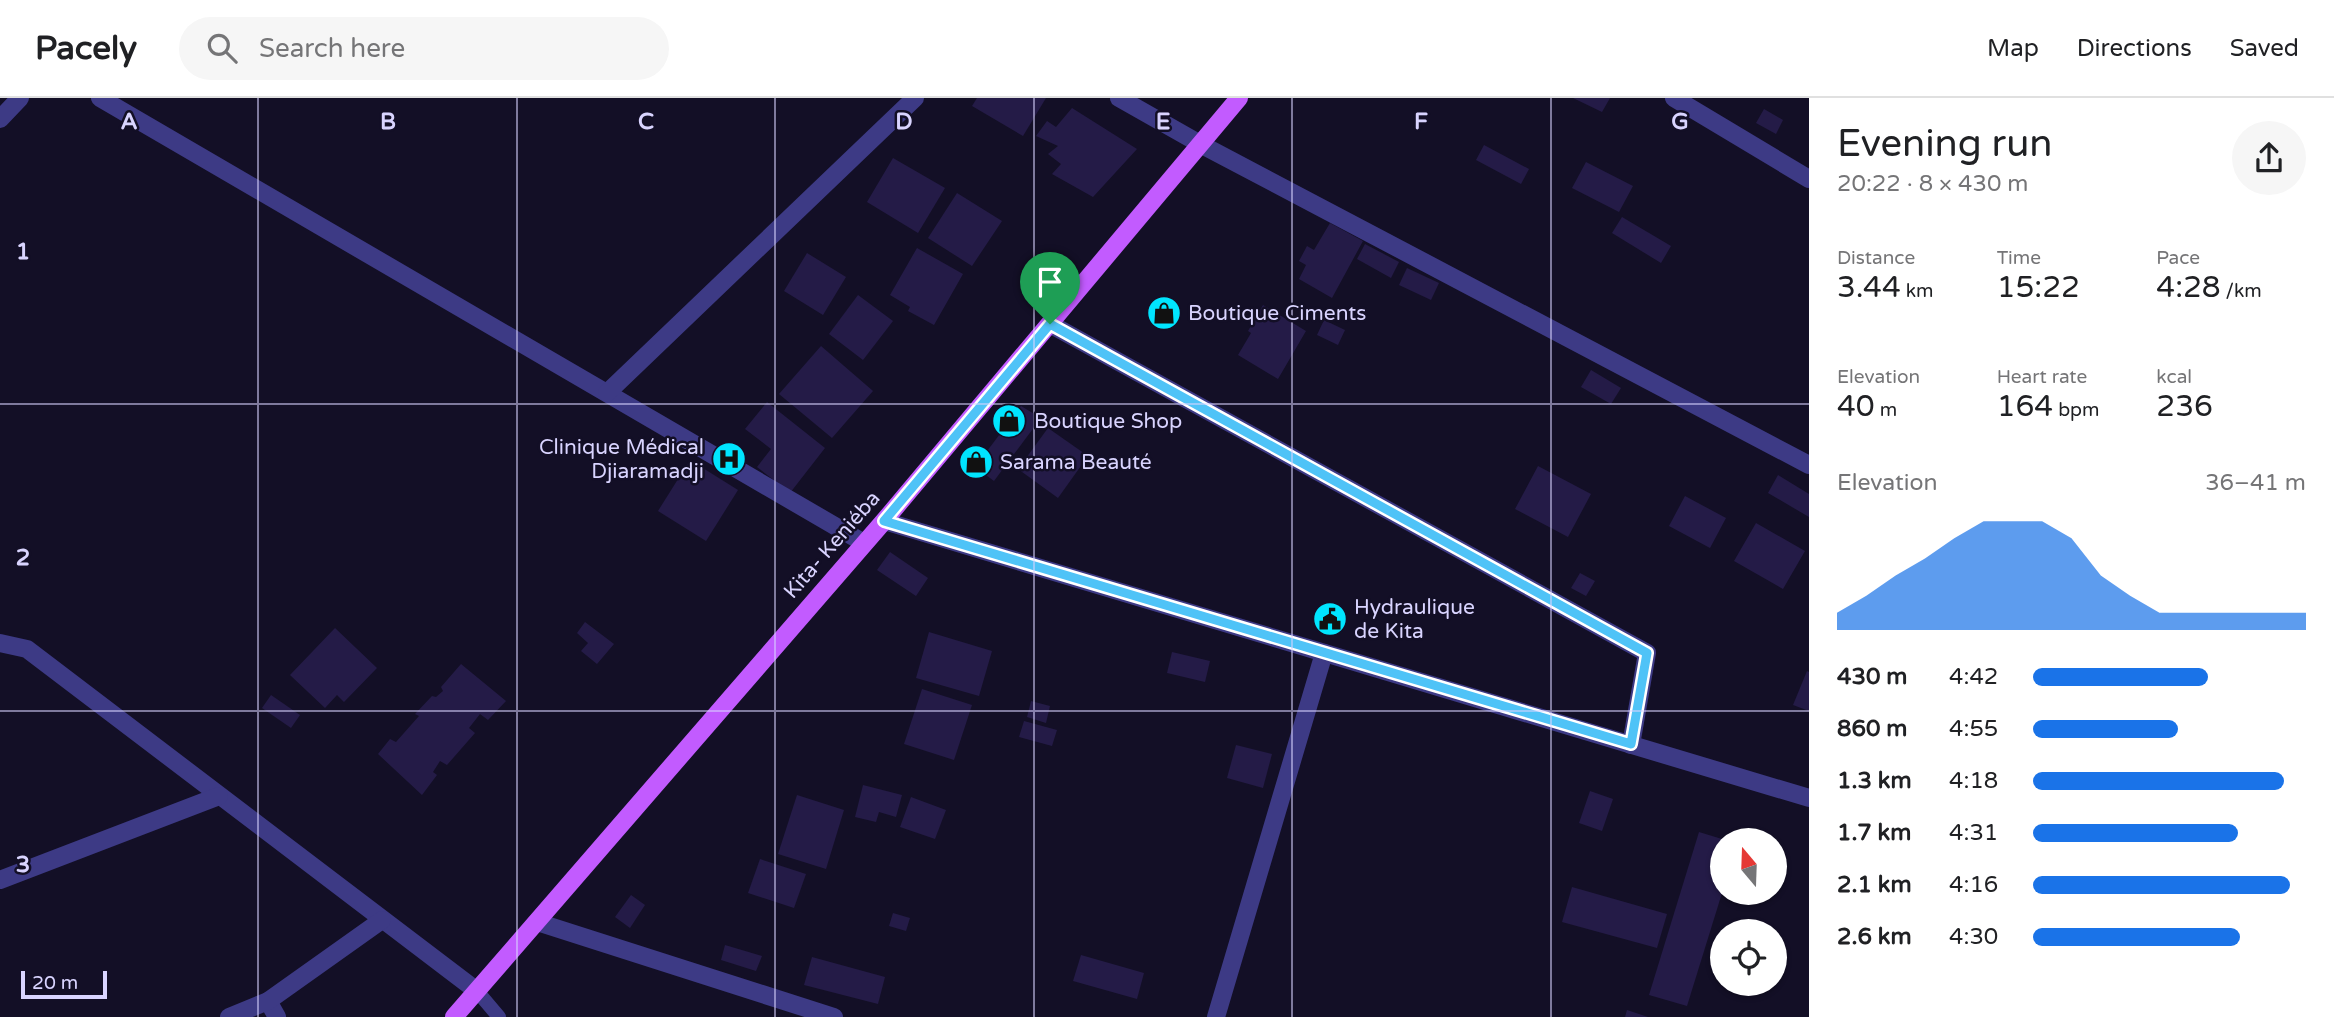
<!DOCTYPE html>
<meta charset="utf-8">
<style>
body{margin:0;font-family:"Varela Round",sans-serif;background:#f6f6f6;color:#202124;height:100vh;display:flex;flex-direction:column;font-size:26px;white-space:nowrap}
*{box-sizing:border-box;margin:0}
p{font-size:23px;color:#757577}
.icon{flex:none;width:38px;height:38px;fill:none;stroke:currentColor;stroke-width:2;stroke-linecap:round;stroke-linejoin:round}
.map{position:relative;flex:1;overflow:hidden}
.sheet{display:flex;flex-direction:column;background:#fff;width:525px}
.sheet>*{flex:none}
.needle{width:46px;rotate:341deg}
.buttons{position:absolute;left:1710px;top:730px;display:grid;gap:14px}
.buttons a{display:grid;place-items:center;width:77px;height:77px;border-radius:50%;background:#fff;box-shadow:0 2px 5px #0004;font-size:35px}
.scale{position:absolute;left:21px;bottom:18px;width:86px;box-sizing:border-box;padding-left:7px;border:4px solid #d9d4ff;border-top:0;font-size:19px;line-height:24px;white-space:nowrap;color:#d9d4ff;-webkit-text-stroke:5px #130f26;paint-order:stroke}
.pin{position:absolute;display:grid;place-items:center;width:60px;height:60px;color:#fff;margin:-72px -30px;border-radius:50% 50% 50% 0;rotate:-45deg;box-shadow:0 0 7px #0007}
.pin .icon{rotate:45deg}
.round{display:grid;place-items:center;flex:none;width:74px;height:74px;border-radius:37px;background:#f6f6f6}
.overview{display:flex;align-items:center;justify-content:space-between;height:119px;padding:0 28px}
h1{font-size:38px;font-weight:600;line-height:52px}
.figures{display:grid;grid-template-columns:repeat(3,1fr);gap:10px;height:119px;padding:7px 28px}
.figures div{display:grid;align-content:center}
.figures b{font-size:30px;font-weight:600}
.figures small{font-size:19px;font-weight:400}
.figures p{font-size:19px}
.chart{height:196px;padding:14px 28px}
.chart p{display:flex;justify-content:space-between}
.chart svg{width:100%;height:126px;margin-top:7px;fill:#1a73e8;opacity:.7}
ul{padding:0 28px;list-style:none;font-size:23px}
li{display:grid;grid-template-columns:112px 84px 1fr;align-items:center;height:52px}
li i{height:18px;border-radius:9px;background:#1a73e8}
header{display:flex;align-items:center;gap:42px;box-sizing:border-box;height:98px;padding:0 35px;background:#fff;border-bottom:2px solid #e0e0e0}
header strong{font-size:33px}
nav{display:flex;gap:38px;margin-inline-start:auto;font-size:24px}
.search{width:490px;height:63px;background:#f6f6f6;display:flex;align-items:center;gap:18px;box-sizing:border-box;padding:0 24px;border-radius:38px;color:#757577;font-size:26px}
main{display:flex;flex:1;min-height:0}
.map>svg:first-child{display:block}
</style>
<header>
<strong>Pacely</strong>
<div class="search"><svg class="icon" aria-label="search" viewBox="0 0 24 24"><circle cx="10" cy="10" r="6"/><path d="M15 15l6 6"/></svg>Search here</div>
<nav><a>Map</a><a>Directions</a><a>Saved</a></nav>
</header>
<main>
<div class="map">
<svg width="1809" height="919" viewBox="0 0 1809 919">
<rect width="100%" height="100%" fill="#130f26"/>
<!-- building -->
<g fill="#241b47">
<path d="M 977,0 L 1046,0 L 1023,38 L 972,8 Z"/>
<path d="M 1573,0 L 1610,0 L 1602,14 Z"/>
<path d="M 1072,10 L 1137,51 L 1093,99 L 1052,76 L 1061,66 L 1048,56 L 1058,48 L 1036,38 L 1047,23 L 1056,29 Z"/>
<path d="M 1764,11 L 1783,22 L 1776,36 L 1756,25 Z"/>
<path d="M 1484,47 L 1529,71 L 1521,86 L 1476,62 Z"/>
<path d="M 893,60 L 945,90 L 918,135 L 867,104 Z"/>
<path d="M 1586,64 L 1633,88 L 1619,114 L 1572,90 Z"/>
<path d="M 957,95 L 1002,123 L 972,168 L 928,140 Z"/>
<path d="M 1622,119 L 1671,148 L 1661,165 L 1612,135 Z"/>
<path d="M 1330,125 L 1363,143 L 1332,200 L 1299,181 L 1306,167 L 1299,163 L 1307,148 L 1314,152 Z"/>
<path d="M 1365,146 L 1399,164 L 1391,180 L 1357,161 Z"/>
<path d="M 917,150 L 963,176 L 934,227 L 908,213 L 910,209 L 890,197 Z"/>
<path d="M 807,155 L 846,179 L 823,217 L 784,193 Z"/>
<path d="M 1407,170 L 1439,185 L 1431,202 L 1399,187 Z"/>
<path d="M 858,197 L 893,223 L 863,262 L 829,236 Z"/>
<path d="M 1263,207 L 1306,233 L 1278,281 L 1238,257 L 1251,235 L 1248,233 Z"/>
<path d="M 1324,222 L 1345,232 L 1338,247 L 1317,237 Z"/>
<path d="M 821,248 L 873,293 L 832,340 L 779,296 Z"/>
<path d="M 1591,272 L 1621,290 L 1611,306 L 1581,289 Z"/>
<path d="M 767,304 L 825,350 L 790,395 L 757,369 L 771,351 L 745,331 Z"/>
<path d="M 1021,308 L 1041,320 L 994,383 L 975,369 Z"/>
<path d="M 1048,330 L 1088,358 L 1058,400 L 1018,371 Z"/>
<path d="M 690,362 L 738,392 L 706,443 L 658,413 Z"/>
<path d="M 1538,368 L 1591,396 L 1568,439 L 1515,411 Z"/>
<path d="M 1778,377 L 1809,396 L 1809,419 L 1768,395 Z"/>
<path d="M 1685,398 L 1726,420 L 1710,450 L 1669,428 Z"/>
<path d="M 1756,425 L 1805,453 L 1783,491 L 1734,463 Z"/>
<path d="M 890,454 L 928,480 L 916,498 L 877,472 Z"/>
<path d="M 1580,475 L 1595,483 L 1586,498 L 1571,490 Z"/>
<path d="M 585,524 L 614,546 L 597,566 L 581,553 L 588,545 L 577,535 Z"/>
<path d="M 335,530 L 377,570 L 344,604 L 337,597 L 325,610 L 290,577 Z"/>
<path d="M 929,534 L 992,553 L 979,598 L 916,580 Z"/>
<path d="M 1172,554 L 1210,563 L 1205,584 L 1167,575 Z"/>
<path d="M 461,566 L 506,603 L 488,622 L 480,616 L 469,630 L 475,635 L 447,667 L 440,663 L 433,674 L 437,677 L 422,697 L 378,656 L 390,641 L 396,644 L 419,618 L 415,616 L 432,598 L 436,599 L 443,593 L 441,589 Z"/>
<path d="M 1807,573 L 1809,574 L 1809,613 L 1793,607 Z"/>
<path d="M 922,591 L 972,607 L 954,662 L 904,646 Z"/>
<path d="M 271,597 L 300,617 L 291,630 L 262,610 Z"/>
<path d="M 1031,603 L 1050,608 L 1046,625 L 1027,619 Z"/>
<path d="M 1024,623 L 1057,632 L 1052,648 L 1019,639 Z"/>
<path d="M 1236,647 L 1272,656 L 1263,690 L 1227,680 Z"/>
<path d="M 863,687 L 902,697 L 896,719 L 879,714 L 876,724 L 855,719 Z"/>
<path d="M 1590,693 L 1613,701 L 1602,733 L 1579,725 Z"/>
<path d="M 797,697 L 844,712 L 826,771 L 778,756 Z"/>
<path d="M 911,699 L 946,712 L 935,741 L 900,729 Z"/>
<path d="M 1699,734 L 1722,741 L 1722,795 L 1687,908 L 1649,897 Z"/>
<path d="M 760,761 L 806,776 L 794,810 L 748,795 Z"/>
<path d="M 1572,789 L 1667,816 L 1657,850 L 1562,824 Z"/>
<path d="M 631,797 L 645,807 L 630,830 L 615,819 Z"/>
<path d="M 893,815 L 910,820 L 906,833 L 889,828 Z"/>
<path d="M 725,847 L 762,858 L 756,873 L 721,862 Z"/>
<path d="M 1081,857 L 1144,875 L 1137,901 L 1073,883 Z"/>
<path d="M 812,859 L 885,879 L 878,906 L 804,887 Z"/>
<path d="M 1627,912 L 1648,919 L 1625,919 Z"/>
</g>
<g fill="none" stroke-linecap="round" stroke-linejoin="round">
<!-- lane -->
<path stroke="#3d3a85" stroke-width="14" d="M 477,893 L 499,919"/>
<!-- street -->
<g stroke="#3d3a85" stroke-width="18">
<path d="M 100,0 L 864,445"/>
<path d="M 1119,0 L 1202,47 L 1809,367"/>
<path d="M 1674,0 L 1809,81"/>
<path d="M 0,21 L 20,0"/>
<path d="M 1050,226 L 1647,555 L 1631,647"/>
<path d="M 607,295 L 915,0"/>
<path d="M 884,423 L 1809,700"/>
<path d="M 0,545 L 27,551 L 477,893"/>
<path d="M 0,782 L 219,698"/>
<path d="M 537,824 L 834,919"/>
<path d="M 268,903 L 277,919"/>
<path d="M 229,919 L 268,903 L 382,822"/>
<path d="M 1216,919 L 1324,555"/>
</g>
<!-- primary -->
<path stroke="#c25bff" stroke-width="18" d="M 454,919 L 884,423 L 1239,0"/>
</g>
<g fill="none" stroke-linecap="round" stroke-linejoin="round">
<!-- route casing -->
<g stroke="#fff" stroke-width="14">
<path id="route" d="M 1050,226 L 1647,555 L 1631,646 L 884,423 Z"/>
</g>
<!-- route -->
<use href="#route" stroke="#4fc3f7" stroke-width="9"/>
</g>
<!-- grid -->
<path fill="none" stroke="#d9d4ff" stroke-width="2" stroke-opacity="0.55" d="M 258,0 L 258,919M 517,0 L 517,919M 775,0 L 775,919M 1034,0 L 1034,919M 1292,0 L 1292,919M 1551,0 L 1551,919M 0,306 L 1809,306M 0,613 L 1809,613"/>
<!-- icons -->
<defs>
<g id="shop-disc" transform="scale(1.75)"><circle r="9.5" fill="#00e5ff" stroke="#130f26"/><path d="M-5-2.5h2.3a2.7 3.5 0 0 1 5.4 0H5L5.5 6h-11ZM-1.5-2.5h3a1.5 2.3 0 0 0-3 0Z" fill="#111"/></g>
<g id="hospital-disc" transform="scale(1.75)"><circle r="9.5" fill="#00e5ff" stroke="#130f26"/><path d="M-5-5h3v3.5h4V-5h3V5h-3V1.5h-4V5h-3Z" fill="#111"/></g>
<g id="civic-disc" transform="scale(1.75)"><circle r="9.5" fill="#00e5ff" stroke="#130f26"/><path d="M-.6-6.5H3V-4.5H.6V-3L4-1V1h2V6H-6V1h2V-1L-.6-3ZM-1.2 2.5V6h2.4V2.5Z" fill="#111"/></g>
</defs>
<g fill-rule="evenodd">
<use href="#shop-disc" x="1164" y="215"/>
<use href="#shop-disc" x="1009" y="323"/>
<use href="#hospital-disc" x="729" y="361"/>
<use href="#shop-disc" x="976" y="364"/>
<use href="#civic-disc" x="1330" y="521"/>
</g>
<g text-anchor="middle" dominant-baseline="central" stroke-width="5" stroke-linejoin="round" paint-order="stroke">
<!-- poi labels -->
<g font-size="21" fill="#d9d4ff" stroke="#130f26" text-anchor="start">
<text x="1188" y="215">Boutique Ciments</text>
<text x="1034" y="323">Boutique Shop</text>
<text x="704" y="349" text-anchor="end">Clinique Médical<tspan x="704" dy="24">Djiaramadji</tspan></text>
<text x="1000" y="364">Sarama Beauté</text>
<text x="1354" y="509">Hydraulique<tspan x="1354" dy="24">de Kita</tspan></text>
</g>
<!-- street labels -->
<g font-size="21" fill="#d9d4ff" stroke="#130f26">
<text transform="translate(832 447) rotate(-49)">Kita- Keniéba</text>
</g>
</g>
<g font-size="23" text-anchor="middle" font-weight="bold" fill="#d9d4ff" stroke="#130f26" stroke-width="5" stroke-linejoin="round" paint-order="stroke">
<text x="129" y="31">A</text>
<text x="388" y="31">B</text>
<text x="646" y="31">C</text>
<text x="904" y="31">D</text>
<text x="1163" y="31">E</text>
<text x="1421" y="31">F</text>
<text x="1680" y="31">G</text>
<text x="23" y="161">1</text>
<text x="23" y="467">2</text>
<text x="23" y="774">3</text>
</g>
</svg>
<div class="buttons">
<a><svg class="needle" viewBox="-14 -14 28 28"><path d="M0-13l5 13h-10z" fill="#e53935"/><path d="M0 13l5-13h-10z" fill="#757577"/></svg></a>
<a><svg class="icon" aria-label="locate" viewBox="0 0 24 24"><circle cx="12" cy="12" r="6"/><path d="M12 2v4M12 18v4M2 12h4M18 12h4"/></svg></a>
</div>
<div class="scale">20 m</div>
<div class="pin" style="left:1050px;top:226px;background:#1e9e55"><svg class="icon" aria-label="arrive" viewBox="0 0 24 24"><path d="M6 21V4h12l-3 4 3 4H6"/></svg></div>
</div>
<section class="sheet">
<div class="overview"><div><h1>Evening run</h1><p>20:22 · 8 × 430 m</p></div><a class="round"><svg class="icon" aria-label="share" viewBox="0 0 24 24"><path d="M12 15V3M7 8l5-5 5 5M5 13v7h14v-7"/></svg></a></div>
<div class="figures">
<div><p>Distance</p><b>3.44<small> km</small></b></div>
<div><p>Time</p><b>15:22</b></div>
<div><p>Pace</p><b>4:28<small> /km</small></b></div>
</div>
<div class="figures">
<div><p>Elevation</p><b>40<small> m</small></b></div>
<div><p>Heart rate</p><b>164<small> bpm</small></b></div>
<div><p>kcal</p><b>236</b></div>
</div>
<div class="chart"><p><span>Elevation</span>36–41 m</p>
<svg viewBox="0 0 160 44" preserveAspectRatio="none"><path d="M0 44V38L10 32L20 25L30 19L40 12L50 6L60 6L70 6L80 12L90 25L100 32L110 38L120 38L130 38L140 38L150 38L160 38V44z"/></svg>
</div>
<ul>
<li><b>430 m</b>4:42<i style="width:64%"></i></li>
<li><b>860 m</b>4:55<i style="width:53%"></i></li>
<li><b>1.3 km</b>4:18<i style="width:92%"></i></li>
<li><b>1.7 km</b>4:31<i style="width:75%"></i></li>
<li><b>2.1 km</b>4:16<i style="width:94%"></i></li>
<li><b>2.6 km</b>4:30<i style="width:76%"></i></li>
</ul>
</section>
</main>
